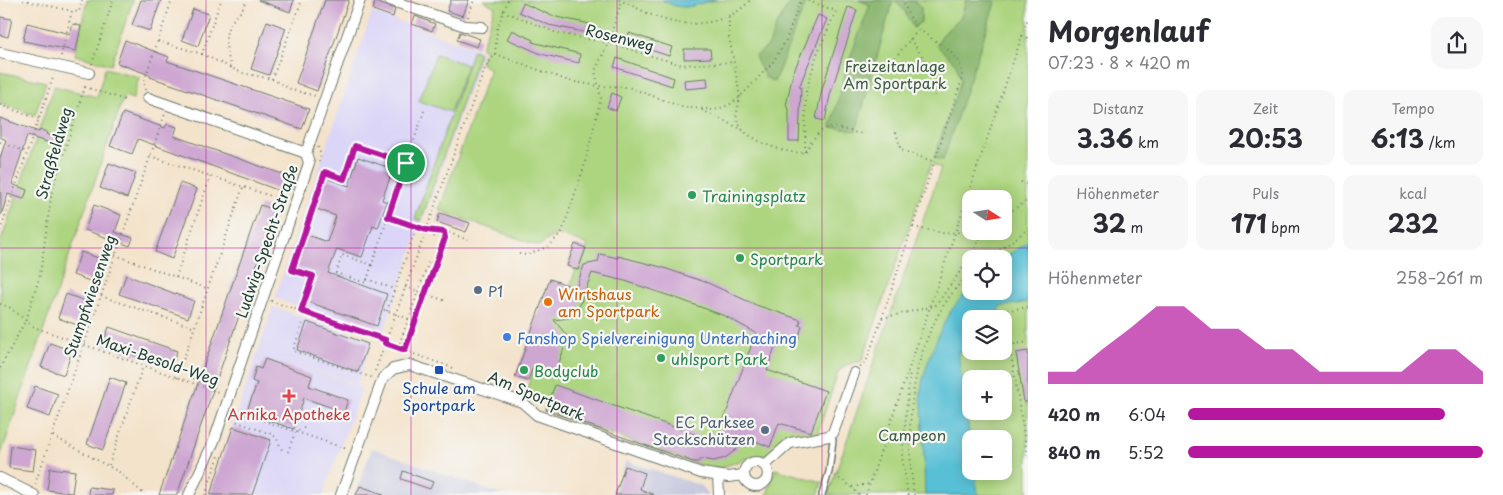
<!DOCTYPE html>
<html lang="de">
<meta charset="utf-8">
<style>
body{margin:0;font-family:"Playpen Sans",sans-serif;background:#f7f7f7;color:#2b2b33;height:100vh;display:flex;flex-direction:column;font-size:19px;white-space:nowrap}
*{box-sizing:border-box;margin:0}
p{font-size:16px;color:#7c7c81}
.icon{flex:none;width:28px;height:28px;fill:none;stroke:currentColor;stroke-width:2;stroke-linecap:round;stroke-linejoin:round}
.map{position:relative;flex:1;overflow:hidden}
.sheet{display:flex;flex-direction:column;background:#fff;width:475px}
.sheet>*{flex:none}
.needle{width:32px;rotate:102deg}
.tools{position:absolute;left:962px;top:190px;display:grid;gap:10px}
.tools a{display:grid;place-items:center;width:50px;height:50px;border-radius:10px;background:#fff;box-shadow:0 2px 12px #0003;font-size:25px}
.pin{position:absolute;display:grid;place-items:center;width:42px;height:42px;color:#fff;margin:-21px;border:2px solid #fff;border-radius:50%;box-shadow:0 1px 5px #0007}
.round{display:grid;place-items:center;flex:none;width:52px;height:52px;border-radius:15px;background:#f7f7f7}
.head{display:flex;align-items:center;justify-content:space-between;height:85px;padding:0 20px}
h1{font-size:28px;font-weight:700;line-height:38px}
.metrics{display:grid;grid-template-columns:repeat(3,1fr);gap:8px;height:85px;padding:5px 20px}
.metrics div{display:grid;align-content:center;border-radius:12px;background:#f7f7f7;text-align:center}
.metrics b{font-size:25px;font-weight:700}
.metrics small{font-size:14px;font-weight:400}
.metrics p{font-size:14px}
.chart{height:140px;padding:10px 20px}
.chart p{display:flex;justify-content:space-between}
.chart svg{width:100%;height:90px;margin-top:5px;fill:#b5179e;opacity:.7}
ul{padding:0 20px;list-style:none;font-size:16px}
li{display:grid;grid-template-columns:80px 60px 1fr;align-items:center;height:38px}
li i{height:12px;border-radius:6px;background:#b5179e}
main{display:flex;flex:1;min-height:0}
.map>svg:first-child{display:block}
</style>
<main>
<div class="map">
<svg width="1028" height="495" viewBox="0 0 1028 495">
<rect width="100%" height="100%" fill="#f6f6f2"/>
<filter id="ink" filterUnits="userSpaceOnUse"><feTurbulence type="fractalNoise" baseFrequency=".02" numOctaves="2"/><feDisplacementMap in="SourceGraphic" scale="10" xChannelSelector="R" yChannelSelector="G"/><feConvolveMatrix kernelMatrix="1 2 1 2 8 2 1 2 1" color-interpolation-filters="sRGB"/></filter>
<filter id="wash" filterUnits="userSpaceOnUse"><feTurbulence type="fractalNoise" baseFrequency=".0096" numOctaves="4" result="noise"/><feDisplacementMap in="SourceGraphic" scale="20" xChannelSelector="R" yChannelSelector="G"/><feGaussianBlur stdDeviation="1.12" result="paint"/><feColorMatrix in="noise" values="0 0 0 0 0 0 0 0 0 0 0 0 0 0 0 0 0 1.4 0 .05"/><feComposite in="paint" operator="in"/></filter>
<g filter="url(#wash)">
<rect width="100%" height="100%" fill="#f4e3cb"/>
<!-- built -->
<g fill="#dbd6f7">
<path d="M 372,12 L 482,51 L 382,336 L 275,298 Z"/>
<path d="M 273,307 L 372,341 L 357,385 L 275,357 L 362,388 L 323,495 L 209,495 Z"/>
</g>
<!-- industrial -->
<g fill="#c1c2dd">
<path d="M 372,448 L 502,495 L 355,495 Z"/>
<path d="M 626,461 L 702,486 L 709,495 L 613,495 Z"/>
</g>
<!-- green -->
<g fill="#add580" stroke="#66895a" fill-rule="evenodd">
<path d="M 87,0 L 133,0 L 111,65 L 75,55 Z"/>
<path d="M 483,0 L 1028,0 L 1028,495 L 828,495 L 941,168 L 931,164 L 862,361 L 846,365 L 838,372 L 817,435 L 790,436 L 765,456 L 753,456 L 720,468 L 699,465 L 544,411 L 548,400 L 539,399 L 525,394 L 538,358 L 543,359 L 576,270 L 579,271 L 588,245 L 556,234 L 539,246 L 439,210 L 490,69 L 480,63 L 485,49 L 481,48 L 495,7 ZM 971,199 L 1004,199 L 1004,231 L 971,231 ZM 971,259 L 1004,259 L 1004,291 L 971,291 ZM 971,319 L 1004,319 L 1004,351 L 971,351 ZM 971,379 L 1004,379 L 1004,411 L 971,411 ZM 971,439 L 1004,439 L 1004,471 L 971,471 Z"/>
<path d="M 473,50 L 479,53 L 421,221 L 415,219 Z"/>
<path d="M 436,54 L 467,65 L 450,112 L 419,101 Z"/>
<path d="M 105,68 L 139,77 L 133,99 L 124,96 L 0,457 L 0,244 L 54,86 L 97,97 Z"/>
<path d="M 0,72 L 46,82 L 35,115 L 0,103 Z"/>
<path d="M 775,469 L 822,482 L 818,495 L 767,495 Z"/>
</g>
<!-- forest -->
<g fill="#8ab66e" stroke="#547a51">
<path d="M 791,0 L 807,0 L 774,82 L 765,77 L 755,57 L 769,45 L 776,26 Z"/>
<path d="M 859,0 L 893,0 L 856,131 L 831,127 L 848,63 L 870,5 Z"/>
<path d="M 895,0 L 916,2 L 921,8 L 921,22 L 913,28 L 905,12 Z"/>
<path d="M 966,0 L 996,0 L 943,160 L 934,158 L 961,80 L 956,64 L 936,45 L 943,34 L 961,17 Z"/>
</g>
<!-- water -->
<g fill="#59c0d6" stroke="#3c7e85">
<path d="M 662,0 L 717,0 C 695,3 686,14 662,0 Z"/>
<path d="M 1028,242 L 1028,302 L 999,307 L 1001,319 L 971,319 L 971,348 L 958,351 L 971,448 L 971,471 L 975,471 L 978,495 L 925,495 L 922,403 C 914,390 941,325 951,311 C 957,302 964,295 971,287 L 971,291 L 1004,291 L 1002,259 Z"/>
</g>
<g id="blocks">
<!-- building -->
<g fill="#cda6d1">
<path d="M 141,0 L 161,0 L 150,31 L 132,25 Z"/>
<path d="M 258,0 L 294,0 L 290,12 Z"/>
<path d="M 325,0 L 349,0 L 317,91 L 296,83 Z"/>
<path d="M 451,0 L 469,0 L 463,16 L 447,11 Z"/>
<path d="M 375,2 L 395,9 L 393,17 L 373,10 Z"/>
<path d="M 523,3 L 552,16 L 590,24 L 588,33 L 549,25 L 519,12 Z"/>
<path d="M 848,7 L 857,10 L 830,95 L 825,121 L 816,119 L 822,89 Z"/>
<path d="M 193,9 L 209,14 L 198,46 L 182,40 Z"/>
<path d="M 818,15 L 827,19 L 799,87 L 801,87 L 799,141 L 789,141 L 789,109 L 786,106 L 793,73 Z"/>
<path d="M 415,16 L 435,24 L 432,31 L 412,24 Z"/>
<path d="M 0,17 L 12,19 L 8,37 L 0,35 Z"/>
<path d="M 267,21 L 286,28 L 269,75 L 251,69 Z"/>
<path d="M 27,23 L 70,34 L 73,24 L 81,26 L 76,51 L 23,41 Z"/>
<path d="M 512,30 L 533,40 L 532,42 L 580,54 L 579,63 L 541,54 L 514,42 L 507,39 Z"/>
<path d="M 460,32 L 480,39 L 477,47 L 457,40 Z"/>
<path d="M 629,33 L 672,47 L 669,56 L 626,42 Z"/>
<path d="M 125,40 L 169,57 L 167,61 L 309,109 L 302,129 L 150,77 L 150,75 L 117,63 Z"/>
<path d="M 684,49 L 710,49 L 711,58 L 684,59 Z"/>
<path d="M 617,58 L 674,78 L 672,86 L 614,67 Z"/>
<path d="M 707,78 L 708,87 L 685,89 L 684,80 Z"/>
<path d="M 612,93 L 621,97 L 616,111 L 607,107 Z"/>
<path d="M 123,113 L 165,128 L 167,124 L 177,127 L 174,136 L 288,176 L 283,192 L 138,139 L 132,154 L 110,146 Z"/>
<path d="M 0,118 L 39,132 L 40,130 L 47,132 L 46,134 L 56,138 L 54,144 L 27,136 L 12,184 L 27,190 L 24,199 L 8,194 L 1,215 L 0,158 L 6,140 L 0,137 Z"/>
<path d="M 358,157 L 393,169 L 382,200 L 387,202 L 378,228 L 373,226 L 362,257 L 337,249 L 328,273 L 387,294 L 377,326 L 308,302 L 318,274 L 295,266 L 305,234 L 327,242 L 336,216 L 314,208 L 325,178 L 349,186 Z"/>
<path d="M 109,163 L 136,173 L 127,198 L 100,188 Z"/>
<path d="M 180,183 L 197,189 L 172,259 L 155,252 Z"/>
<path d="M 94,205 L 121,215 L 115,232 L 133,238 L 130,246 L 85,230 Z"/>
<path d="M 260,205 L 276,210 L 218,376 L 177,495 L 159,495 L 199,380 L 192,378 L 195,369 L 202,371 Z"/>
<path d="M 440,213 L 470,223 L 466,232 L 437,222 Z"/>
<path d="M 575,244 L 586,248 L 578,270 L 567,266 Z"/>
<path d="M 81,252 L 104,260 L 95,283 L 73,275 Z"/>
<path d="M 600,254 L 618,258 L 618,256 L 661,267 L 708,283 L 756,305 L 801,320 L 799,325 L 802,326 L 798,340 L 780,334 L 767,370 L 826,391 L 811,432 L 779,423 L 770,447 L 743,436 L 737,449 L 725,458 L 714,461 L 702,459 L 698,462 L 693,462 L 546,410 L 555,385 L 702,437 L 717,438 L 756,333 L 725,316 L 676,298 L 625,281 L 592,273 L 575,317 L 554,320 L 568,337 L 555,374 L 533,366 L 528,381 L 515,377 L 550,279 L 576,288 L 584,265 L 598,262 Z"/>
<path d="M 126,275 L 194,301 L 188,318 L 119,294 Z"/>
<path d="M 66,294 L 88,302 L 80,326 L 58,318 Z"/>
<path d="M 307,322 L 368,344 L 358,372 L 297,350 Z"/>
<path d="M 109,327 L 177,351 L 171,368 L 103,344 Z"/>
<path d="M 50,343 L 72,351 L 64,375 L 41,367 Z"/>
<path d="M 1028,351 L 1028,402 L 1024,402 L 1016,353 Z"/>
<path d="M 265,359 L 312,376 L 309,386 L 348,400 L 344,412 L 304,398 L 294,429 L 246,413 L 257,383 L 252,381 L 256,367 L 261,369 Z"/>
<path d="M 110,377 L 126,383 L 103,450 L 87,444 Z"/>
<path d="M 35,386 L 58,394 L 50,417 L 27,409 Z"/>
<path d="M 233,427 L 271,440 L 252,495 L 210,495 Z"/>
<path d="M 11,446 L 36,450 L 33,471 L 9,468 Z"/>
<path d="M 625,466 L 645,473 L 640,489 L 654,495 L 615,495 Z"/>
<path d="M 50,468 L 75,471 L 72,493 L 47,490 Z"/>
<path d="M 403,471 L 433,482 L 430,489 L 401,479 Z"/>
<path d="M 360,486 L 383,494 L 383,495 L 356,495 Z"/>
<path d="M 89,487 L 113,490 L 112,495 L 88,495 Z"/>
</g>
</g>
</g>
<g filter="url(#ink)">
<use href="#blocks" fill-opacity="0" stroke="#6a7769" stroke-width="1"/>
<g fill="none" stroke-linecap="round" stroke-linejoin="round">
<!-- service casing -->
<g stroke="#6a7769" stroke-width="8">
<path id="service" d="M 822,495 L 829,472 L 833,440 L 829,436"/>
</g>
<!-- minor casing -->
<g stroke="#6a7769" stroke-width="12">
<g id="minor">
<path d="M 390,0 L 465,26 L 482,27"/>
<path d="M 0,53 L 89,73"/>
<path d="M 148,98 L 306,153"/>
<path d="M 306,153 L 360,0"/>
<circle cx="756" cy="474" r="12"/>
<path d="M 765,465 L 790,443 L 829,436 L 833,433 L 854,373"/>
<path d="M 718,476 L 719,495"/>
<path d="M 0,478 L 34,495"/>
<path d="M 189,495 L 214,441 L 309,163 L 306,153"/>
<path d="M 341,495 L 383,378 L 393,369 L 410,365 L 522,402 L 537,415 L 701,473 L 728,477 L 744,475"/>
</g>
</g>
<!-- path -->
<g stroke="#6a7769" stroke-width="2" stroke-dasharray="1 4" stroke-linecap="butt">
<path d="M 23,0 L 72,11"/>
<path d="M 619,0 C 634,6 649,15 665,20 C 692,28 732,23 750,0"/>
<path d="M 503,11 L 557,33 L 608,43 L 682,65 L 734,62"/>
<path d="M 468,17 L 474,0"/>
<path d="M 729,17 L 729,36 L 740,97 L 736,118 C 738,122 740,126 742,129 C 752,141 790,156 805,152 C 823,121 828,126 862,134"/>
<path d="M 1022,36 L 1028,38"/>
<path d="M 910,39 L 936,76 L 938,88 L 933,99"/>
<path d="M 158,41 L 202,54 L 221,0"/>
<path d="M 202,54 L 242,73 L 272,79 L 292,90 L 316,96"/>
<path d="M 495,54 L 569,81 L 599,86 L 628,87 L 682,107 L 715,110 L 729,105 L 740,97 L 773,62 L 786,40 L 801,0"/>
<path d="M 495,54 L 497,29 L 508,0"/>
<path d="M 61,56 L 72,11 L 79,12 L 82,0"/>
<path d="M 92,64 L 113,0"/>
<path d="M 231,68 C 227,52 221,34 233,20 C 239,13 244,10 246,0"/>
<path d="M 882,73 L 919,29"/>
<path d="M 272,79 L 302,0"/>
<path d="M 85,87 L 125,100"/>
<path d="M 146,90 L 144,81 L 172,0"/>
<path d="M 0,105 L 39,119"/>
<path d="M 702,110 L 743,130"/>
<path d="M 424,111 L 388,217 L 426,230 L 450,233 L 468,240"/>
<path d="M 896,132 L 901,150 L 935,162"/>
<path d="M 0,142 L 27,152"/>
<path d="M 318,147 L 321,155 L 319,162"/>
<path d="M 805,152 L 806,92 L 817,54 L 836,11 L 806,0"/>
<path d="M 150,156 L 286,201"/>
<path d="M 1021,182 L 1028,185"/>
<path d="M 1004,216 L 1028,200"/>
<path d="M 913,227 L 943,233 L 978,231"/>
<path d="M 0,231 L 54,75"/>
<path d="M 434,237 L 436,231"/>
<path d="M 519,254 L 527,255 L 549,246 L 562,232 L 584,167 L 601,98 L 595,71 L 608,43 L 622,0"/>
<path d="M 115,255 L 209,289"/>
<path d="M 988,259 L 1028,229"/>
<path d="M 372,265 L 342,255 L 336,273 L 366,283 C 373,261 381,239 388,217"/>
<path d="M 176,277 L 210,177"/>
<path d="M 367,279 L 394,289"/>
<path d="M 405,287 L 446,301"/>
<path d="M 101,296 L 195,328"/>
<path d="M 271,301 L 387,340"/>
<path d="M 0,304 L 9,307 L 34,327 L 221,393"/>
<path d="M 1028,307 L 1004,311 L 1028,459"/>
<path d="M 384,310 L 415,321"/>
<path d="M 301,311 L 313,277 L 292,270 L 325,172 L 344,179 L 355,145 L 406,163"/>
<path d="M 387,311 L 417,226"/>
<path d="M 882,318 L 935,306 L 971,257 L 983,231"/>
<path d="M 302,324 L 293,351 L 373,378"/>
<path d="M 386,344 L 456,369"/>
<path d="M 1009,345 L 1028,342"/>
<path d="M 398,348 L 429,261 L 436,264"/>
<path d="M 405,350 L 445,239 L 445,232"/>
<path d="M 860,367 L 866,362 L 882,318 L 962,79 C 964,52 934,43 918,28 C 910,20 906,10 903,0"/>
<path d="M 0,368 L 26,320 L 40,275 L 52,190 L 86,83"/>
<path d="M 375,371 L 485,68 L 495,54"/>
<path d="M 177,378 L 243,187"/>
<path d="M 235,411 L 347,449"/>
<path d="M 232,420 L 271,434 L 276,437 L 282,450"/>
<path d="M 53,436 L 119,472 L 145,495"/>
<path d="M 288,452 L 295,432 L 304,428"/>
<path d="M 109,465 L 143,366"/>
<path d="M 741,465 L 757,458"/>
<path d="M 835,476 L 852,487 L 859,495"/>
<path d="M 35,484 L 165,114"/>
<path d="M 852,487 L 869,484"/>
<path d="M 205,495 L 220,453"/>
<path d="M 866,495 L 1028,18"/>
<path d="M 908,495 L 902,457 L 910,371"/>
<path d="M 914,495 C 903,418 912,328 971,272"/>
</g>
<!-- service -->
<use href="#service" stroke="#fff" stroke-width="5"/>
<!-- minor -->
<use href="#minor" stroke="#fff" stroke-width="10"/>
</g>
</g>
<g fill="none" stroke-linecap="round" stroke-linejoin="round" filter="url(#ink)">
<!-- route casing -->
<g stroke="#fff" stroke-width="10">
<path id="route" d="M 355,146 L 406,163 L 388,217 L 426,230 L 444,232 L 445,238 L 405,350 L 385,343 L 386,340 L 301,311 L 313,276 L 292,270 L 325,172 L 344,179 Z"/>
</g>
<!-- route -->
<use href="#route" stroke="#b5179e" stroke-width="6"/>
</g>
<!-- grid -->
<path fill="none" stroke="#b5179e" stroke-width="1" stroke-opacity="0.55" d="M 206,0 L 206,495M 411,0 L 411,495M 617,0 L 617,495M 822,0 L 822,495M 0,248 L 1028,248"/>
<!-- markers -->
<g fill="#2e9e5b" stroke="#f6f6f2" stroke-width="2">
<circle cx="692" cy="195" r="5"/>
<circle cx="740" cy="258" r="5"/>
<circle cx="661" cy="358" r="5"/>
<circle cx="524" cy="370" r="5"/>
</g>
<g fill="#5c6f8a" stroke="#f6f6f2" stroke-width="2">
<circle cx="478" cy="290" r="5"/>
<circle cx="765" cy="430" r="5"/>
</g>
<circle fill="#e8710a" stroke="#f6f6f2" stroke-width="2" cx="548" cy="302" r="5"/>
<circle fill="#3f7fe0" stroke="#f6f6f2" stroke-width="2" cx="507" cy="337" r="5"/>
<rect fill="#1a4fb4" stroke="#f6f6f2" stroke-width="2" x="434" y="365" width="10" height="10" rx="2.5"/>
<path fill="#e0444e" stroke="#f6f6f2" stroke-width="2" d="M286.5 388.5h5v5h5v5h-5v5h-5v-5h-5v-5h5z"/>
<g text-anchor="middle" dominant-baseline="central" stroke-width="4.5" stroke-linejoin="round" paint-order="stroke">
<!-- street labels -->
<g font-size="15" fill="#1f3d34" stroke="#f6f6f2">
<text transform="translate(620 37) rotate(14)">Rosenweg</text>
<text transform="translate(53 153) rotate(-74)">Straßfeldweg</text>
<text transform="translate(266 241) rotate(-71)">Ludwig-Specht-Straße</text>
<text transform="translate(89 296) rotate(-71)">Stumpfwiesenweg</text>
<text transform="translate(158 359) rotate(19)">Maxi-Besold-Weg</text>
<text transform="translate(537 395) rotate(23)">Am Sportpark</text>
</g>
<!-- park labels -->
<g font-size="15" fill="#3b5b43" stroke="#f6f6f2">
<text x="895" y="65">Freizeitanlage<tspan x="895" dy="17">Am Sportpark</tspan></text>
<text x="912" y="434">Campeon</text>
</g>
<!-- leisure labels -->
<g font-size="15" fill="#27864d" stroke="#f6f6f2" text-anchor="start">
<text x="702" y="195">Trainingsplatz</text>
<text x="750" y="258">Sportpark</text>
<text x="671" y="358">uhlsport Park</text>
<text x="534" y="370">Bodyclub</text>
</g>
<!-- service labels -->
<g font-size="15" fill="#4e5e75" stroke="#f6f6f2" text-anchor="start">
<text x="488" y="290">P1</text>
<text x="755" y="421" text-anchor="end">EC Parksee<tspan x="755" dy="17">Stockschützen</tspan></text>
</g>
<!-- food labels -->
<g font-size="15" fill="#c56008" stroke="#f6f6f2" text-anchor="start">
<text x="558" y="293">Wirtshaus<tspan x="558" dy="17">am Sportpark</tspan></text>
</g>
<!-- shop labels -->
<g font-size="15" fill="#366cbe" stroke="#f6f6f2" text-anchor="start">
<text x="517" y="337">Fanshop Spielvereinigung Unterhaching</text>
</g>
<!-- transit labels -->
<g font-size="15" fill="#164399" stroke="#f6f6f2">
<text x="439" y="387">Schule am<tspan x="439" dy="17">Sportpark</tspan></text>
</g>
<!-- health labels -->
<g font-size="15" fill="#be3a42" stroke="#f6f6f2">
<text x="289" y="413">Arnika Apotheke</text>
</g>
</g>
</svg>
<div class="tools">
<a><svg class="needle" viewBox="-14 -14 28 28"><path d="M0-13l5 13h-10z" fill="#e53935"/><path d="M0 13l5-13h-10z" fill="#7c7c81"/></svg></a>
<a><svg class="icon" aria-label="locate" viewBox="0 0 24 24"><circle cx="12" cy="12" r="6"/><path d="M12 2v4M12 18v4M2 12h4M18 12h4"/></svg></a>
<a><svg class="icon" aria-label="layers" viewBox="0 0 24 24"><path d="M12 4l9 5-9 5-9-5zM3 14l9 5 9-5"/></svg></a>
<a>+</a>
<a>−</a>
</div>
<div class="pin" style="left:406px;top:163px;background:#1e9e55"><svg class="icon" aria-label="arrive" viewBox="0 0 24 24"><path d="M6 21V4h12l-3 4 3 4H6"/></svg></div>
</div>
<section class="sheet">
<div class="head"><div><h1>Morgenlauf</h1><p>07:23 · 8 × 420 m</p></div><a class="round"><svg class="icon" aria-label="share" viewBox="0 0 24 24"><path d="M12 15V3M7 8l5-5 5 5M5 13v7h14v-7"/></svg></a></div>
<div class="metrics">
<div><p>Distanz</p><b>3.36<small> km</small></b></div>
<div><p>Zeit</p><b>20:53</b></div>
<div><p>Tempo</p><b>6:13<small> /km</small></b></div>
</div>
<div class="metrics">
<div><p>Höhenmeter</p><b>32<small> m</small></b></div>
<div><p>Puls</p><b>171<small> bpm</small></b></div>
<div><p>kcal</p><b>232</b></div>
</div>
<div class="chart"><p><span>Höhenmeter</span>258–261 m</p>
<svg viewBox="0 0 160 44" preserveAspectRatio="none"><path d="M0 44V38L10 38L20 27L30 17L40 6L50 6L60 17L70 17L80 27L90 27L100 38L110 38L120 38L130 38L140 27L150 27L160 38V44z"/></svg>
</div>
<ul>
<li><b>420 m</b>6:04<i style="width:87%"></i></li>
<li><b>840 m</b>5:52<i style="width:100%"></i></li>
</ul>
</section>
</main>
